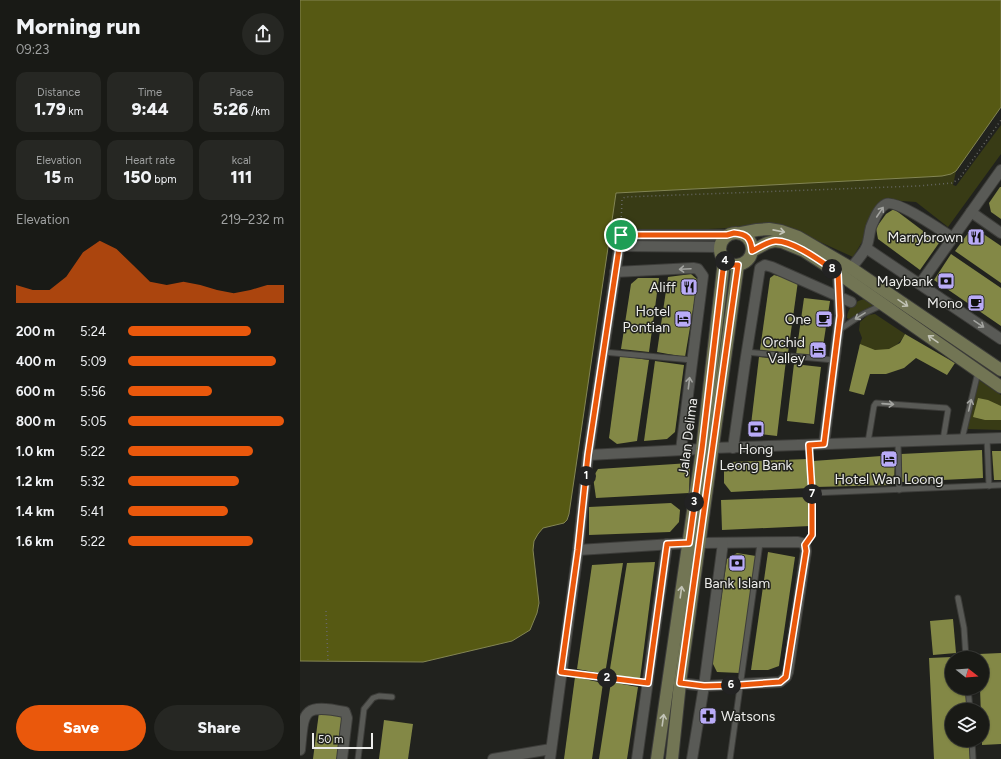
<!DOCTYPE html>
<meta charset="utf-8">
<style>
body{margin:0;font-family:Figtree,sans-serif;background:#262723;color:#f1f3f6;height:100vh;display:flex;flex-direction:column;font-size:15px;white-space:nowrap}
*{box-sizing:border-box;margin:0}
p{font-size:13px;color:#9fa1a1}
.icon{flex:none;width:22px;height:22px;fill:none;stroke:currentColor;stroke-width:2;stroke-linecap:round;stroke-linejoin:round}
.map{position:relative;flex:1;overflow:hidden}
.side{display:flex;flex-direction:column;background:#191a16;width:300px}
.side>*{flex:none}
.needle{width:26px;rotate:107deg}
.tools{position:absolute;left:645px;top:651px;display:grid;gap:8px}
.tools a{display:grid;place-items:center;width:44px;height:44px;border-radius:50%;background:#191a16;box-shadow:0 1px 3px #0004,0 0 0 1px #373835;font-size:20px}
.scale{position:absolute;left:12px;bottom:10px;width:61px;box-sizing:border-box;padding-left:4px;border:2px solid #ededeb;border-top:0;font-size:11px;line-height:14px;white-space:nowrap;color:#ededeb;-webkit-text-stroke:3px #21221e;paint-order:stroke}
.pin{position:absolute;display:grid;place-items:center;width:34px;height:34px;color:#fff;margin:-17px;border:2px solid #fff;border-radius:50%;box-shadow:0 1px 4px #0007}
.km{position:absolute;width:20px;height:20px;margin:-10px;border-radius:50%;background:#222;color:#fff;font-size:11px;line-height:20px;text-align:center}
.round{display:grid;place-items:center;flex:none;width:42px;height:42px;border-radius:21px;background:#262723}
.headline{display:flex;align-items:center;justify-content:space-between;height:68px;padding:0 16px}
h1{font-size:22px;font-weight:800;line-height:30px}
.figures{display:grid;grid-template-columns:repeat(3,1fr);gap:6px;height:68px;padding:4px 16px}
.figures div{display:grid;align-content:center;border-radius:10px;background:#262723;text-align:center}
.figures b{font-size:17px;font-weight:800}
.figures small{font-size:11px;font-weight:400}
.figures p{font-size:11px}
.chart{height:112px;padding:8px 16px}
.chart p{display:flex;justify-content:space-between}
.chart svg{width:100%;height:72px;margin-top:4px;fill:#ea580c;opacity:.7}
.primary-button{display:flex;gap:8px;margin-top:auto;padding:8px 16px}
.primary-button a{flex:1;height:46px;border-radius:24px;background:#ea580c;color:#fff;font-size:16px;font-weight:800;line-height:46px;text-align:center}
.primary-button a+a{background:#262723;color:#f1f3f6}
ul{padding:0 16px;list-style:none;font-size:13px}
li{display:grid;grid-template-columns:64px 48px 1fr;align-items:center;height:30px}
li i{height:10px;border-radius:5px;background:#ea580c}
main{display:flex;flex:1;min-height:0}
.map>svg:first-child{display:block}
</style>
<main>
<section class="side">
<div class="headline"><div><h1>Morning run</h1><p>09:23</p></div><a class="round"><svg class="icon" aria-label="share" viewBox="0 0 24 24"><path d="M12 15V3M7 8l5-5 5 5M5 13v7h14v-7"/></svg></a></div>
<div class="figures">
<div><p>Distance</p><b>1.79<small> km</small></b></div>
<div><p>Time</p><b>9:44</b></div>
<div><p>Pace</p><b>5:26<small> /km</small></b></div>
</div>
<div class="figures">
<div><p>Elevation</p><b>15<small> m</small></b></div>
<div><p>Heart rate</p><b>150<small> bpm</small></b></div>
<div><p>kcal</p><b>111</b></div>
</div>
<div class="chart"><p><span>Elevation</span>219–232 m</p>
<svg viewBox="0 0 160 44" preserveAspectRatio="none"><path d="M0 44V33L10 36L20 36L30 28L40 13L50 6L60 11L70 21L80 31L90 33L100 31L110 33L120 36L130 38L140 36L150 33L160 33V44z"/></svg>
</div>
<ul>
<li><b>200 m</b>5:24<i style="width:79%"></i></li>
<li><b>400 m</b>5:09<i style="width:95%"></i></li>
<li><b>600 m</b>5:56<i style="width:54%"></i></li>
<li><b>800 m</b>5:05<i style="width:100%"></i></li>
<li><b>1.0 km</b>5:22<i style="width:80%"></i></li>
<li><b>1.2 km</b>5:32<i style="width:71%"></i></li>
<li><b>1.4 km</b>5:41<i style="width:64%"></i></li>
<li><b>1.6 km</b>5:22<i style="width:80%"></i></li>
</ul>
<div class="primary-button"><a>Save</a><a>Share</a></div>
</section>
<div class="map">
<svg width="701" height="759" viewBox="0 0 701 759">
<rect width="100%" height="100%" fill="#21221e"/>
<!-- green -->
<g fill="#383b15">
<path d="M 701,125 L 701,154 L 648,227 L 616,202 L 587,200 L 553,257 L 485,226 L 384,230 L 308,243 L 316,193 L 625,177 C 636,176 647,176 656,171 L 653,185 L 656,186 Z"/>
<path d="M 565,299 L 577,306 L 549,319 L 547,318 C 547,308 556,300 565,299 Z"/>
<path d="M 575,314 L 605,334 C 593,355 580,353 559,347 L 562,338 L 559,330 L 560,322 L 568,315 Z"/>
<path d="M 679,380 L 701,395 L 701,430 L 667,429 Z"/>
</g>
<!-- water -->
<path fill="#565913" stroke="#838554" d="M 0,0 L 701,0 L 701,107 L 656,171 L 651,174 L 642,176 L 625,177 L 316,193 L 269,514 L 267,520 L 264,523 L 243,528 L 238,534 L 234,541 L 233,550 L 239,603 L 237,613 L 230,630 L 212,641 L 123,662 L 0,661 Z"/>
<!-- building -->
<g fill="#838846">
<path d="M 700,187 L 701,187 L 701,219 L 691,212 L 689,203 Z"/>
<path d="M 594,209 L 639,243 L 620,270 L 578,239 L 576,228 L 586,214 Z"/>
<path d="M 679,231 L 701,246 L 701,283 L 655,251 L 669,232 Z"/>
<path d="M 651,254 L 701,288 L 701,326 L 634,280 Z"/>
<path d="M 391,274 L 398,280 L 385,357 L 357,352 L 368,277 Z"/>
<path d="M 474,275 L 498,281 L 488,353 L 460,350 L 470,278 Z"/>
<path d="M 338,278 L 359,278 L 349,352 L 321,349 L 331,284 Z"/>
<path d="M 504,298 L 530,301 L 521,359 L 496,355 Z"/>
<path d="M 605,334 L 655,363 L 647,375 L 616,358 L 604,368 L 586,374 L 570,374 L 564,395 L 549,391 L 560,344 L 575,350 L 589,349 L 600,343 Z"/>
<path d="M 320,356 L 349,360 L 337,441 L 317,444 L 309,438 Z"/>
<path d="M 459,357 L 486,360 L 477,436 L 450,433 Z"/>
<path d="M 355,361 L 384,365 L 375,432 L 367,439 L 344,441 Z"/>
<path d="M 494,364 L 521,367 L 514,424 L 487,421 Z"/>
<path d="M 678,398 L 688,400 L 701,406 L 701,420 L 685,420 L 673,417 Z"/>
<path d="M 682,450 L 683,478 L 602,482 L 601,454 Z"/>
<path d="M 692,451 L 701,451 L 701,480 L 694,480 Z"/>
<path d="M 595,455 L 594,485 L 515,487 L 513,461 Z"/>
<path d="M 508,459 L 509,488 L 431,492 L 424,483 L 424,470 L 431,462 Z"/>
<path d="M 390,463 L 389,493 L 296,498 L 293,477 L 298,469 Z"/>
<path d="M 509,497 L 510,526 L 422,530 L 421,500 Z"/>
<path d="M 371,503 L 380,510 L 379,522 L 370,532 L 289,535 L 289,507 Z"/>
<path d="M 468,552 L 495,557 L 479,666 L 468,670 L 451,670 Z"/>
<path d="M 437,553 L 456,556 L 440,673 L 417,672 L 412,662 L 427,559 Z"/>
<path d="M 355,562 L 340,679 L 309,675 L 327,563 Z"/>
<path d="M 323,563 L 305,674 L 277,669 L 292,565 Z"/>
<path d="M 653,619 L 656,653 L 633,655 L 630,621 Z"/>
<path d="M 701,653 L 701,744 L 682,745 L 680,688 L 682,688 L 682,658 L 679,658 L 679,654 Z"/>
<path d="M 664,656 L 665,658 L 653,658 L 653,657 Z"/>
<path d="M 652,657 L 652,688 L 666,688 L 667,710 L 652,710 L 652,740 L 669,740 L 670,759 L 634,759 L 629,658 Z"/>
<path d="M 275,677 L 303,683 L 292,759 L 264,759 Z"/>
<path d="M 311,682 L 338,687 L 327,759 L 299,759 Z"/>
<path d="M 19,712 L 42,714 L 37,759 L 13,759 Z"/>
<path d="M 84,720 L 113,724 L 108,759 L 79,759 Z"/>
</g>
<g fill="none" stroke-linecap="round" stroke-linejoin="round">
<!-- lane casing -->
<g stroke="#3d3d3a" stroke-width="7">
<g id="lane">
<path d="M 539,330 L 563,314 L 582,305"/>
<path d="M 303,352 L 392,360"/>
<path d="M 446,352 L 534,360"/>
<path d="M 662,439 L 678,372"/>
<path d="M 687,439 L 689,486"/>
<path d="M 568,442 L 574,406 L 576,403 L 646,408 L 648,410 L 643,440"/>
<path d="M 598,442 L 599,490"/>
<path d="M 512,493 L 701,485"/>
<path d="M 505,545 L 512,535 L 512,493 L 509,445"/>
<path d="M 658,598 L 664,628 L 666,658"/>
<path d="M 261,672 L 348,683"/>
<path d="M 668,688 L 670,710"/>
<path d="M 672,740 L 673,759"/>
<path d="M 58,759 L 64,709 L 73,698 L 79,696 L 92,697"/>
<path d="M 430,759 L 460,543"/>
</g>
</g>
<!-- street casing -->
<g stroke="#3d3d3a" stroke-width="12">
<g id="street">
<path d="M 671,212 L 701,233"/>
<path d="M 319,246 L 420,247"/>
<path d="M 566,248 L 701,339"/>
<path d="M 551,268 C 556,262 562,255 566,248 C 569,242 569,234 571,227 C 574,220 578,208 586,204 C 596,199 642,231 653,238"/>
<path d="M 315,272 L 393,268 L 398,269 L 403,276 L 381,450"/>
<path d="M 620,284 L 701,170"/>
<path d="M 524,444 L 540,316 L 538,273"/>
<path d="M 412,448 L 701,438"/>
<path d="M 433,448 L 445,363 L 460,268 L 465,265 L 472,267 L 551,302"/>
<path d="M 288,455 L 402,449"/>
<path d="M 278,550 L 389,543"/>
<path d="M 380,683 L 404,686 L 480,682 L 486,677 L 488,672 L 506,551 L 505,545 L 502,543 L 498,542 L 399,543"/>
<path d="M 0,750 C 4,712 1,703 45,712 L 47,718 L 42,759"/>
<path d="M 193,759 L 251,749"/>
<path d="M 250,759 L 278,550 L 288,455 L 321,235 L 427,235"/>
<path d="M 337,759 L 367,544"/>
<path d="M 392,759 L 404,686 L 423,543"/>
</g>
</g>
<!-- secondary casing -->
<g stroke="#3d3d3a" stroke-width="14">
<g id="secondary">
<circle cx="436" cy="249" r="16"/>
<path d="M 441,233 L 457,230 L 469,229 L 481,231 L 498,237 L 551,268 L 701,370"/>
<path d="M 452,251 L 467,243 L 475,241 L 482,242 L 504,251 L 538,273 L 701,387"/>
<path d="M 357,759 L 402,449 L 424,261"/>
<path d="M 372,759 L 380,683 L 438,265"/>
</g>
</g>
<!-- path -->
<g stroke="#676864" stroke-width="1.5" stroke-dasharray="1 3" stroke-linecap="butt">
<path d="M 321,225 L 322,199 L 325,197 L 618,186 L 652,183 L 659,179 L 701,120"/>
<path d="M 26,611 L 28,661"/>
</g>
<!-- lane -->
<use href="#lane" stroke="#595a56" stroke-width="5"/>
<!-- street -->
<use href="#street" stroke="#595a56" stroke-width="10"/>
<!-- secondary -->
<use href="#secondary" stroke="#727554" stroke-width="12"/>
</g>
<!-- one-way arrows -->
<defs><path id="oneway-shaft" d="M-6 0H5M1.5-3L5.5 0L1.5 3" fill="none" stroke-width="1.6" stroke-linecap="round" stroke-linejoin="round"/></defs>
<g stroke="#a3a4a0">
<use href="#oneway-shaft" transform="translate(580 212) rotate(-56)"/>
<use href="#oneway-shaft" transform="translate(385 269) rotate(177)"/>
<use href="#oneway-shaft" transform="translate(560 316) rotate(148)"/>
<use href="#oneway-shaft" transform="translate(679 324) rotate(34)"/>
<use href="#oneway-shaft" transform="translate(389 383) rotate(-83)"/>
<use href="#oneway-shaft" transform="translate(588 404) rotate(4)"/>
<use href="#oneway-shaft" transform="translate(670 405) rotate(-77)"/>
</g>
<g stroke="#c2c3b6">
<use href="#oneway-shaft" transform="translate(479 231) rotate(11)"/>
<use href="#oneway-shaft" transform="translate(603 303) rotate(34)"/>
<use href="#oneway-shaft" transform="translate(633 339) rotate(-145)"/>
<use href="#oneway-shaft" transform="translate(381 592) rotate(-82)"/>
<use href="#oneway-shaft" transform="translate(363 720) rotate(-82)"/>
</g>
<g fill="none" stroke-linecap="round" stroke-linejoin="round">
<!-- route casing -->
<g stroke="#fff" stroke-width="8">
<path id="route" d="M 434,233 C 447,234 451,238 452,251 C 460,247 467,242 475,241 C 493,240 523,263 538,273 L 540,316 L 524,444 L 509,445 L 512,493 L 512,535 L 505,545 L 506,551 L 486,677 L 480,682 L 440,685 L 404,686 L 380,683 L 438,265 L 431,265 L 424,261 L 402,449 L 389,543 L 367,544 L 348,683 L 261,672 L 278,550 L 288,455 L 321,235 L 427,235 Z"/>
</g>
<!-- route -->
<use href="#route" stroke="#ea580c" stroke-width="5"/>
</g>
<!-- icons -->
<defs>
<g id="restaurant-square" transform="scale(0.9)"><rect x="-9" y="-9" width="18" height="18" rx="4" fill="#b9abf7" stroke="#21221e"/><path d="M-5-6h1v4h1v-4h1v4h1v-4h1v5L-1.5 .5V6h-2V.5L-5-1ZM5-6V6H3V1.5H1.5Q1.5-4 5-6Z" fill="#111"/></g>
<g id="bank-square" transform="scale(0.9)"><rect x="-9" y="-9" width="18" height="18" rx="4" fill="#b9abf7" stroke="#21221e"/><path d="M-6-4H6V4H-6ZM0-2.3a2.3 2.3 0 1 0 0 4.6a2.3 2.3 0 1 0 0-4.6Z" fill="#111"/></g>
<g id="cafe-square" transform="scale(0.9)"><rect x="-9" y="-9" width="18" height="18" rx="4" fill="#b9abf7" stroke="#21221e"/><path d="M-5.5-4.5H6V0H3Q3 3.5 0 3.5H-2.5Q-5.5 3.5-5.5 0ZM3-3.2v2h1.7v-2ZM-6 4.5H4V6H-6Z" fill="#111"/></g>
<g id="hotel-square" transform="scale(0.9)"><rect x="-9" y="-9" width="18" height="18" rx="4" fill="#b9abf7" stroke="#21221e"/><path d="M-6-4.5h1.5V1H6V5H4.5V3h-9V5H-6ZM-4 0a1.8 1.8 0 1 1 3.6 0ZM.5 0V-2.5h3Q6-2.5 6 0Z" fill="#111"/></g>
<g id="pharmacy-square" transform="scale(0.9)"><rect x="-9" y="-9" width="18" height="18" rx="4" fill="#b9abf7" stroke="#21221e"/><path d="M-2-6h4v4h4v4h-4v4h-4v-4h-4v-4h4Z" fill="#111"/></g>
</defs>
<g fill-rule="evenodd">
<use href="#restaurant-square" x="676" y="237"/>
<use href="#bank-square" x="646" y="281"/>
<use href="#restaurant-square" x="389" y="287"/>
<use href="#cafe-square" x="676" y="303"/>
<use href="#hotel-square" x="383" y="319"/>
<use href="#cafe-square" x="524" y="319"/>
<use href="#hotel-square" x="518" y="350"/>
<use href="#bank-square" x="456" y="429"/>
<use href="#hotel-square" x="589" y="459"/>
<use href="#bank-square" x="437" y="563"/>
<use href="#pharmacy-square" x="408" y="716"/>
</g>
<g text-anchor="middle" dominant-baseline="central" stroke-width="3" stroke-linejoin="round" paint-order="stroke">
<!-- poi labels -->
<g font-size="14" fill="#ededeb" stroke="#21221e" text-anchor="end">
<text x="663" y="237">Marrybrown</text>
<text x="633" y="281">Maybank</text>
<text x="376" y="287">Aliff</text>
<text x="663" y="303">Mono</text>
<text x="370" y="311">Hotel<tspan x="370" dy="16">Pontian</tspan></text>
<text x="511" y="319">One</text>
<text x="505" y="342">Orchid<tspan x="505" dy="16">Valley</tspan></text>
<text x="456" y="449" text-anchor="middle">Hong<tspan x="456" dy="16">Leong Bank</tspan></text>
<text x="589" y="479" text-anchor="middle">Hotel Wan Loong</text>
<text x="437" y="583" text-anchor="middle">Bank Islam</text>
<text x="421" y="716" text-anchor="start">Watsons</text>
</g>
<!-- street labels -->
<g font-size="14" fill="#ededeb" stroke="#21221e">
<text transform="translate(388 437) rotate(-83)">Jalan Delima</text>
</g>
</g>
</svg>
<div class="tools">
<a><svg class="needle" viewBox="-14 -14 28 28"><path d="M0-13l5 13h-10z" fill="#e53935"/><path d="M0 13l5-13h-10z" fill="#9fa1a1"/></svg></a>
<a><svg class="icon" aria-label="layers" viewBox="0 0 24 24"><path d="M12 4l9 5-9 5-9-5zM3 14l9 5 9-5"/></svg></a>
</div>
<div class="scale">50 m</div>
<div class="pin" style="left:321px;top:235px;background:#1e9e55"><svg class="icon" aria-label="arrive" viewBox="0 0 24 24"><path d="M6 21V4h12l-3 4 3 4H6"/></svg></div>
<b class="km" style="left:286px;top:476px">1</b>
<b class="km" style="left:307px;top:678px">2</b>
<b class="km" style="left:394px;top:502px">3</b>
<b class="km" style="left:425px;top:261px">4</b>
<b class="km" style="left:431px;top:685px">6</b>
<b class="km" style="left:512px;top:494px">7</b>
<b class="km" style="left:532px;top:269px">8</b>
</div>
</main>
